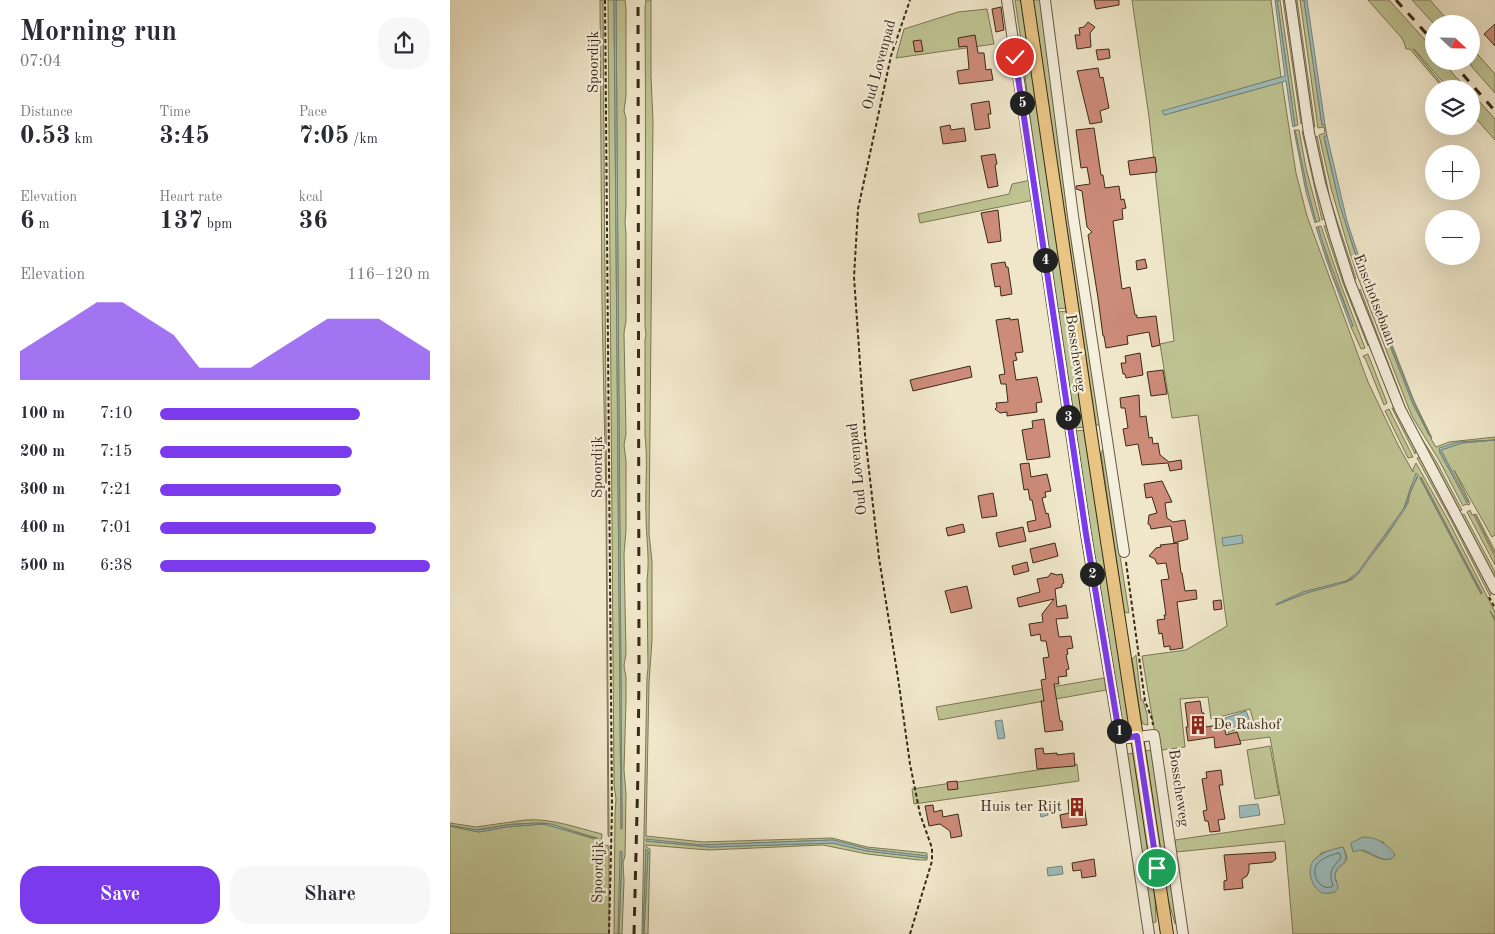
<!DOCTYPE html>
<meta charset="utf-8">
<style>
body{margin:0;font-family:"Old Standard TT",serif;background:#f7f7f7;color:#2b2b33;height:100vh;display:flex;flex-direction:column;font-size:19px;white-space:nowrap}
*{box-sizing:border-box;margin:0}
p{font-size:16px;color:#7c7c81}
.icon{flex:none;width:28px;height:28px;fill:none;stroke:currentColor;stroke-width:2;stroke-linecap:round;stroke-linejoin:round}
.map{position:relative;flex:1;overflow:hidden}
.side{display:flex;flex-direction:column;background:#fff;width:450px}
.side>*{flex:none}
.needle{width:32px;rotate:112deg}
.tools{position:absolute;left:975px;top:15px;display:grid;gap:10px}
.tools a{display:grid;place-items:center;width:55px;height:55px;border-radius:50%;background:#fff;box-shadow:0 5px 20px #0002;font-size:25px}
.pin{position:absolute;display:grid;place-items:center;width:42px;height:42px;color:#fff;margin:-21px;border:2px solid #fff;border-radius:50%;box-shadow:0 1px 5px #0007}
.km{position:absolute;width:25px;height:25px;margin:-12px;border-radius:50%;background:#222;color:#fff;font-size:14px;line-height:25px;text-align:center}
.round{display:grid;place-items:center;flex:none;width:52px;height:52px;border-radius:20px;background:#f7f7f7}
.summary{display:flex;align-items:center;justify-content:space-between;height:85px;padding:0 20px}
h1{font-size:28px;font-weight:800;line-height:38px}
.metrics{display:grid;grid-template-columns:repeat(3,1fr);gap:8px;height:85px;padding:5px 20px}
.metrics div{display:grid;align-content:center}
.metrics b{font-size:25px;font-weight:800}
.metrics small{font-size:14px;font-weight:400}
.metrics p{font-size:14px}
.chart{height:140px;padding:10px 20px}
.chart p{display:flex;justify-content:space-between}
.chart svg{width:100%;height:90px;margin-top:5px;fill:#7c3aed;opacity:.7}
.cta{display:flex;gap:10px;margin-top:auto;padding:10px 20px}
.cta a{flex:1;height:58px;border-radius:20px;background:#7c3aed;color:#fff;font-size:20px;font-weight:800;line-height:58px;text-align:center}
.cta a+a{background:#f7f7f7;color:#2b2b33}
ul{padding:0 20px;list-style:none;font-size:16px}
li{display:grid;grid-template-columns:80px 60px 1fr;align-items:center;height:38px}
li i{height:12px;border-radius:6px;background:#7c3aed}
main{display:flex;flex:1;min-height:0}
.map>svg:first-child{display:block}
</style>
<main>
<section class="side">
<div class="summary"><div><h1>Morning run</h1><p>07:04</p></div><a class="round"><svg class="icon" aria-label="share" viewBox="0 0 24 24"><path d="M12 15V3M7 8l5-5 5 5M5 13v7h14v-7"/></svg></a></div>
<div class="metrics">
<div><p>Distance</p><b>0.53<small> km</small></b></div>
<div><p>Time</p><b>3:45</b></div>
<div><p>Pace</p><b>7:05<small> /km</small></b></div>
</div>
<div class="metrics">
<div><p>Elevation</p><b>6<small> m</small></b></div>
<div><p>Heart rate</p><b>137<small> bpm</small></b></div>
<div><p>kcal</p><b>36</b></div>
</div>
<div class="chart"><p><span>Elevation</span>116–120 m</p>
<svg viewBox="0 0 160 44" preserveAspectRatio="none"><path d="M0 44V30L10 22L20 14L30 6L40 6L50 14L60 22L70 38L80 38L90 38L100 30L110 22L120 14L130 14L140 14L150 22L160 30V44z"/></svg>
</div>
<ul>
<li><b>100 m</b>7:10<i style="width:74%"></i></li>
<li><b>200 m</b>7:15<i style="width:71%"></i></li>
<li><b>300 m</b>7:21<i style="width:67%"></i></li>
<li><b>400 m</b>7:01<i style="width:80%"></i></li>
<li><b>500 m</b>6:38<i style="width:100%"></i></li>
</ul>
<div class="cta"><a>Save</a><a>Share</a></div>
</section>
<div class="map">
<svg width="1045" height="934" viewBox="0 0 1045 934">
<rect width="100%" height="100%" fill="#f0e7ca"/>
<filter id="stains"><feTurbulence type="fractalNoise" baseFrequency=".004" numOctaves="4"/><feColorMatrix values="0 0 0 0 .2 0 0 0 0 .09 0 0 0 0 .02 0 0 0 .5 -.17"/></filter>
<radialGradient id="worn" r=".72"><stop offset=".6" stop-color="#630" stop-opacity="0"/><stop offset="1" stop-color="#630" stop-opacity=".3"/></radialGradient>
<!-- green -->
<g fill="#bfc493" stroke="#7c7754" fill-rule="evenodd">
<path d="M 150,0 L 153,0 L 159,837 L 158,835 L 156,502 L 152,303 Z"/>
<path d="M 158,0 L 164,0 L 171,829 L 172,828 L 166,0 L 175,0 L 176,9 L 176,96 L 174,111 L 176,118 L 176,207 L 175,223 L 176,233 L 176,321 L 174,333 L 176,434 L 174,445 L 176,461 L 176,530 L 174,554 L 176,653 L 174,666 L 176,677 L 176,702 L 174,770 L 176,794 L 175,856 L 173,863 L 174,881 L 172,934 L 169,934 L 172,852 L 171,851 L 168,934 L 164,934 L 165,814 L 166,799 L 164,785 Z"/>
<path d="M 196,0 L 201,0 L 201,77 L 203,121 L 199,533 L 202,562 L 202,640 L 199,683 L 196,836 L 253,842 L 382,838 L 417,847 L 477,853 L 477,860 L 469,860 L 417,854 L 373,845 L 259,850 L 196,845 L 196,847 L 200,849 L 198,934 L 194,934 L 198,851 L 196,849 L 193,934 L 192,934 L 197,677 L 198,668 L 197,580 C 200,559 196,537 196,515 C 195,488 198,461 195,435 L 195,340 L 196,335 L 195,326 C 195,220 196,114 195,7 ZM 197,840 L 252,845 L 383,840 L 418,849 L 476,856 L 476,858 L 417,851 L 383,843 L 260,847 L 197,841 Z"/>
<path d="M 565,0 L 571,0 L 617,308 L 607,309 L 585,161 L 571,40 Z"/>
<path d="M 583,0 L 591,0 L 623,252 L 626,269 L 627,269 L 651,425 L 646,425 Z"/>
<path d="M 682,0 L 821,0 L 831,77 L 713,112 L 714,115 L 832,82 L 846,173 L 857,216 L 918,382 L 948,445 L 963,472 L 963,469 L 966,463 L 998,520 L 1045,612 L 1045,619 L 1040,611 L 1045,621 L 1045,934 L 843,934 L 835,841 L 726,852 L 725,840 L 835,824 L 820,737 L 780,742 L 778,732 L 804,723 L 800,709 L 761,719 L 758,697 L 730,699 L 735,747 L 712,750 L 704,728 L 692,656 L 736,650 L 777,626 L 748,415 L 722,418 L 710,344 L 724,341 L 699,117 ZM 968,476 L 960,493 L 958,503 L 936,537 L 903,579 L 896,582 L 859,592 L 826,605 L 853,592 L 897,581 L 908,573 L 954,508 L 961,486 ZM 971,477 L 1032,593 L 1031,594 L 970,478 ZM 932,841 L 945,855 C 938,866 921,854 911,850 ZM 893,847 C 894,850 897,855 897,858 C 895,868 880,868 887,882 L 869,891 L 866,888 L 861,875 L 871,853 Z"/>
<path d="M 827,0 L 830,0 L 848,125 L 845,126 Z"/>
<path d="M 833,0 L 836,0 L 854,122 L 851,124 Z"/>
<path d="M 844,0 L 847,0 L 865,127 L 862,126 Z"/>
<path d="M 850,0 L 854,0 L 872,125 L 875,125 L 877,136 L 874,137 C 885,188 898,237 917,286 L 919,286 L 964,401 L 982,438 L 981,439 L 986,447 L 999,442 L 1045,437 L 1045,440 L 1008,442 L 990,450 L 989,451 L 1018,503 L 1018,502 L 991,450 L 1012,443 L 1045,440 L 1045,535 L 1042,537 L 1004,470 L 1020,503 L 1019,505 L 1016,504 L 1013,506 L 989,460 L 963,418 L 959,409 L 907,275 L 896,240 L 881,188 L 869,135 L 875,133 L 874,127 L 868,128 ZM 917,287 L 965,405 L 979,435 L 963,404 Z"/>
<path d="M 918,0 L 939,0 L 984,50 L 984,61 L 993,61 L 1003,74 L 1018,89 L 999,89 L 964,49 L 963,49 L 996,89 L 994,89 L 960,49 L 956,49 L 954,42 L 951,37 Z"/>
<path d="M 962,0 L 980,0 L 1001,24 L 984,24 Z"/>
<path d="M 537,9 L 544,44 L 446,58 L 454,29 L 508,12 Z"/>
<path d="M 1021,47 L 1045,74 L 1045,93 L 1022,67 L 1019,61 L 1021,61 Z"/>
<path d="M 1021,92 L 1045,119 L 1045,140 L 1021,113 Z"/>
<path d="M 845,130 L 849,130 L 856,168 L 870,221 L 866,222 L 857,188 Z"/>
<path d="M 852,131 L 855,132 L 875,218 L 872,220 Z"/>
<path d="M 867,136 L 880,199 L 906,279 L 903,278 L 884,219 L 865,138 Z"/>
<path d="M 581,180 L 584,200 L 470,223 L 468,214 L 559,194 L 562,184 Z"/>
<path d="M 871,226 L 891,285 L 915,348 L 911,349 L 901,327 L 903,326 L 871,238 L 868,227 Z"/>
<path d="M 874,226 L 877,226 L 920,344 L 918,346 L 893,283 Z"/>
<path d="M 910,289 L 960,420 L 986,461 L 1012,510 L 1009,511 L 959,420 L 908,292 Z"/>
<path d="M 617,311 L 635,427 L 625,428 L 608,312 Z"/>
<path d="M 918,354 L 937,403 L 934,405 L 915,358 L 914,358 L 913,356 Z"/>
<path d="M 942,408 L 945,408 L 954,428 L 966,450 L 965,454 Z"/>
<path d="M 939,409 L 963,457 L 958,458 L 935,411 Z"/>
<path d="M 635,430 L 680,729 L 676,731 L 673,729 L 666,682 L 660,659 L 625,431 Z"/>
<path d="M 653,449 L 679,613 L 674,612 L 651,453 Z"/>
<path d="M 971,457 L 1042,591 L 1040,596 L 1000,518 L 967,458 Z"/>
<path d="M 1020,510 L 1022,515 L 1026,514 L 1045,551 L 1045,554 L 1025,515 L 1024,515 L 1045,557 L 1045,565 L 1017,512 Z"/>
<path d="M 1014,514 L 1045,572 L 1045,579 L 1011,516 Z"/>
<path d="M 686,655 L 691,700 L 693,700 L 697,714 L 698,725 L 693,724 L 691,719 L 682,659 Z"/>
<path d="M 654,678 L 656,690 L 489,720 L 486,707 Z"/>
<path d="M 820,746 L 829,795 L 805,799 L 797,750 Z"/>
<path d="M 701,750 L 726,923 L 725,924 L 716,892 L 695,751 Z"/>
<path d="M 684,753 L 705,896 L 706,922 L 700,923 L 677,754 Z"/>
<path d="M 627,764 L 629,781 L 464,804 L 462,789 Z"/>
<path d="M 75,820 C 102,818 127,828 152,834 L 151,844 L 159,846 L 159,934 L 0,934 L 0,826 L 29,832 L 56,827 L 93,824 L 103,826 L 147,840 L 147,838 L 95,823 L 63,824 L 24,830 L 0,825 L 0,823 L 26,827 Z"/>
</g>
<!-- water -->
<g fill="#9dbebf" stroke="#75837b">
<path d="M 164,0 L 166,0 L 172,813 L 172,829 L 171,829 Z"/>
<path d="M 825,0 L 827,0 L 845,126 L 843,127 L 842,122 L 836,81 L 714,115 L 712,111 L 835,76 Z"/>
<path d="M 854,0 L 857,0 L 875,125 L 872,125 Z"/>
<path d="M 844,130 L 845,130 L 857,188 L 866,222 L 865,223 L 856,192 Z"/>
<path d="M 874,136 L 877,136 L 897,221 L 914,272 L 912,273 L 890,206 Z"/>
<path d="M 866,227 L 868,227 L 882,273 L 903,326 L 901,327 L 876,259 Z"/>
<path d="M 917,287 L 918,287 L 965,405 L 981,438 L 963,404 Z"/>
<path d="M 1045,440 L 1012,443 L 991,450 L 1018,502 L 1017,503 L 990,452 L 989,448 L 1008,442 Z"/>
<path d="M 966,473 L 968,475 L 960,493 L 955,509 L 909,573 C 896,585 877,587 860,592 C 849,595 838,600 826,605 L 826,604 L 853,592 L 896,581 L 908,572 L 954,508 Z"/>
<path d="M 970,477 L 1032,594 L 1031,594 L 970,478 Z"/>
<path d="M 792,535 L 793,543 L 773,546 L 772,538 Z"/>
<path d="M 796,711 L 800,721 L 779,729 L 775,718 Z"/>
<path d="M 552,720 L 555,738 L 548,739 L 545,721 Z"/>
<path d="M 595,800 L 598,815 L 591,817 L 588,801 Z"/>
<path d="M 808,804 L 810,815 L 790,818 L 789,806 Z"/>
<path d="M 85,823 L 102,824 L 148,839 L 93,824 L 56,827 L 29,832 L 0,826 L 29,830 L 57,825 Z"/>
<path d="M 913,837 C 928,837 936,844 945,854 C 937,868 923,851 911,850 C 909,850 906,851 903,852 L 901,843 Z"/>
<path d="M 196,839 L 252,845 L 383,840 L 418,849 L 477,856 L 477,858 L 417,851 L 383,843 L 260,847 L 196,841 Z"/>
<path d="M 893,847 C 902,870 886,859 885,876 C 885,881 888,884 888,889 L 885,892 C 881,893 877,894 873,893 C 861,889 856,868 864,860 C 872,852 883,849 893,847 Z"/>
<path d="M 196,849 L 198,851 L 194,934 L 193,934 Z"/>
<path d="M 170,851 L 172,852 L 169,934 L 168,934 Z"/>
<path d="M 612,866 L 613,874 L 598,876 L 597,868 Z"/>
</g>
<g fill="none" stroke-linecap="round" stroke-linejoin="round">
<!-- shore -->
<path stroke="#6b746a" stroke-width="1" d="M 888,853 L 890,854 L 891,858 C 882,868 878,872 883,886 C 871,893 860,874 867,864 C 872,858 881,855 888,853 Z"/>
</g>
<!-- building -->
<g fill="#cd8b7a" stroke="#392a16">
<path d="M 644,0 L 669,0 L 669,5 L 646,9 Z"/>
<path d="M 551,7 L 554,30 L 546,32 L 542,9 Z"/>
<path d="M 638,22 L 645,27 L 640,33 L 641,47 L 627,49 L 625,35 L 630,35 L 629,28 L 634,27 Z"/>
<path d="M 1045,24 L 1045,46 L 1034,34 Z"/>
<path d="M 525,35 L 528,53 L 534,53 L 536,70 L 541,69 L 543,80 L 509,84 L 507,71 L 519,69 L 517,46 L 509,47 L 508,38 Z"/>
<path d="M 471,40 L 473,51 L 465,52 L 463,41 Z"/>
<path d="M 659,49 L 660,58 L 648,60 L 646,50 Z"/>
<path d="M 648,68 L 650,78 L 653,77 L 659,108 L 650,111 L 652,122 L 640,124 L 627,71 Z"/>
<path d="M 539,101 L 541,114 L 538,114 L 540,128 L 525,130 L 521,104 Z"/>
<path d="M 500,125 L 501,130 L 514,128 L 516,141 L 493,144 L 490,127 Z"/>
<path d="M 644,128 L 651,175 L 653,175 L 655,188 L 669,186 L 671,200 L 674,199 L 676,208 L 672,209 L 673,219 L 663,221 L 672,289 L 680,287 L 685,315 L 687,315 L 687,318 L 706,316 L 710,345 L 702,347 L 699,332 L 677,336 L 678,344 L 656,348 L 654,336 L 653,336 L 648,298 L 638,235 L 642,232 L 637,227 L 632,191 L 626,189 L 626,186 L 640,184 L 637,167 L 631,168 L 626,130 Z"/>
<path d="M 545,154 L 547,164 L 545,165 L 548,186 L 538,188 L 531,156 Z"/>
<path d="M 705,157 L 707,172 L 680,175 L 678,161 Z"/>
<path d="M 548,210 L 551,241 L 538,243 L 531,213 Z"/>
<path d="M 695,259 L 697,268 L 687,270 L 686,261 Z"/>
<path d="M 555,262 L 556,267 L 558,267 L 562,294 L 551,296 L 550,286 L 545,287 L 541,264 Z"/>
<path d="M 560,318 L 560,320 L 568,319 L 573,352 L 565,353 L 567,360 L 563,361 L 566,380 L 587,377 L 592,402 L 586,403 L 587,412 L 557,416 L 557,412 L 550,413 L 545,409 L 547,407 L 546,403 L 558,402 L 556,384 L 551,384 L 549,375 L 555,374 L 546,320 Z"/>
<path d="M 690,353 L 693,375 L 676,378 L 675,374 L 673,374 L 671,363 L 676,363 L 675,356 Z"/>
<path d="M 520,366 L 522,377 L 463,391 L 460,380 Z"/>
<path d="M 713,370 L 717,394 L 701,396 L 697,372 Z"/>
<path d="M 689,395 L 690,417 L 696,416 L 699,438 L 702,437 L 703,444 L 708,443 L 710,455 L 719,462 L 731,460 L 732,469 L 720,471 L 718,463 L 692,465 L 688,444 L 676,446 L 673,429 L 678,428 L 675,408 L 671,408 L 670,398 Z"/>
<path d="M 594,419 L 600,457 L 577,460 L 572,430 L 583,428 L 582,421 Z"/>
<path d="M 579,463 L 581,477 L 597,474 L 601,491 L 595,492 L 596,497 L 592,498 L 596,514 L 598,513 L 601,527 L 579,532 L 577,522 L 586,520 L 582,500 L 580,500 L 578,489 L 574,490 L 570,464 Z"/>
<path d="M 712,481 L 722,502 L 715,503 L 717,518 L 723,522 L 735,520 L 738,539 L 724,543 L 721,526 L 701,529 L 700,525 L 698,524 L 699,515 L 707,513 L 702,497 L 696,498 L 694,484 Z"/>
<path d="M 543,493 L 547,516 L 532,518 L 528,496 Z"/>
<path d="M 513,524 L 515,532 L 498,536 L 496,528 Z"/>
<path d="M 573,527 L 576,541 L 549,547 L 546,533 Z"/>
<path d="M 605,543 L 608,556 L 583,563 L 580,549 Z"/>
<path d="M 728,543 L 728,550 L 731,573 L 732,573 L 735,591 L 746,590 L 747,599 L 727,602 L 733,648 L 720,650 L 720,646 L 714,647 L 712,633 L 709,634 L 707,620 L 715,619 L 714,615 L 716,615 L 711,580 L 719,579 L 716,563 L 707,564 L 705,559 L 699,556 L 706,548 L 711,547 L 710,545 Z"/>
<path d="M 577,562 L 579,571 L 564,575 L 562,566 Z"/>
<path d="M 601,573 L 607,575 L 612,574 L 614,583 L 612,584 L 612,587 L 605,589 L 607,607 L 616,605 L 618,618 L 606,619 L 609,637 L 621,636 L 623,648 L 617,649 L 618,654 L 616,655 L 619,669 L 616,670 L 617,676 L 608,677 L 609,684 L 604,684 L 610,721 L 612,721 L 613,730 L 595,732 L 591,701 L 594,701 L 591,680 L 596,679 L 593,658 L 599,657 L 596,641 L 591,641 L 590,634 L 581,636 L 579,624 L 593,622 L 592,614 L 604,599 L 569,607 L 567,598 L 590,592 L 587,579 L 598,577 Z"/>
<path d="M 517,586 L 522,608 L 501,613 L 495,591 Z"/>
<path d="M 771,600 L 772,609 L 764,610 L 763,601 Z"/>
<path d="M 750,701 L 752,713 L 754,713 L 756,727 L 774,724 L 776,735 L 787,732 L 791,744 L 765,748 L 764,737 L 738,741 L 736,727 L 738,727 L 735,703 Z"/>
<path d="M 593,748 L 594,754 L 607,753 L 607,755 L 624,753 L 625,766 L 587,769 L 585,749 Z"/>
<path d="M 771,770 L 773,785 L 769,785 L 775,819 L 768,820 L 770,831 L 760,832 L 758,821 L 755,821 L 753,811 L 757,810 L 752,779 L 757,778 L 756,772 Z"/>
<path d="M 507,781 L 508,789 L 498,790 L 497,782 Z"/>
<path d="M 633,798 L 637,825 L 612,828 L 610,815 L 619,813 L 618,800 Z"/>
<path d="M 483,805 L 484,812 L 492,810 L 493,817 L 508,814 L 512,836 L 501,838 L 500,831 L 490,824 L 479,826 L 475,806 Z"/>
<path d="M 825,852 L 826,859 L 822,862 L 799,864 L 799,871 L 797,876 L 792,879 L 793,888 L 774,890 L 774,881 L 777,880 L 774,855 Z"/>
<path d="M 644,859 L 646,876 L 632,878 L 631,870 L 623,871 L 622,863 Z"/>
</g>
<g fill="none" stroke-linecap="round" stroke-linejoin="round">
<!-- minor casing -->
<g stroke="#675943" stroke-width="12">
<g id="minor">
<path d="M 557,0 L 636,534 L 670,739 L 699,934"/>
<path d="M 595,0 L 623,216 L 674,552"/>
<path d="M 840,0 L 859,133 L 870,183 L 884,233 L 900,283 L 950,409 L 1045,589"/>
<path d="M 670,739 L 704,735 L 733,934"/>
</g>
</g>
<!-- major casing -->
<g stroke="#392a16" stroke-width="14">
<path id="major" d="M 577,0 L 641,436 L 717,934"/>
</g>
<!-- path -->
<g stroke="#392a16" stroke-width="2" stroke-dasharray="4 2.5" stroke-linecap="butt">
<path d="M 155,0 L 162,809 L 159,934"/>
<path d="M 676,562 L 695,701 L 702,719 L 703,725"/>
<path d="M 1039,597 L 1045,608"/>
<path d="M 460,934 L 482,861 L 482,848 L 470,814 L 460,764 L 448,678 L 429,558 L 415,435 L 404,277 L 408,209 L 441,56 L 460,0"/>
</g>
<!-- minor -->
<use href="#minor" stroke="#f5efdd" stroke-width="10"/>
<!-- major -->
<use href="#major" stroke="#e8c485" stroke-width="12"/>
<!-- rail -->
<g stroke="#392a16" stroke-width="3" stroke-dasharray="9 9" stroke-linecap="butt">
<path d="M 946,0 L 984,42"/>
<path d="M 1001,61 L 1045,111"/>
<path d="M 184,934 L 188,771 L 189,673 L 188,0"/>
</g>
</g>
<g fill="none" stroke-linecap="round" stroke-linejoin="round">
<!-- route casing -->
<g stroke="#fff" stroke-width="10">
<path id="route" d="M 565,57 L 636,534 L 670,739 L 687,736 L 707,868"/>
</g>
<!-- route -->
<use href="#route" stroke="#7c3aed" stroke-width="6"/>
</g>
<!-- icons -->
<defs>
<g id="building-bare" transform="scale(1.5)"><path d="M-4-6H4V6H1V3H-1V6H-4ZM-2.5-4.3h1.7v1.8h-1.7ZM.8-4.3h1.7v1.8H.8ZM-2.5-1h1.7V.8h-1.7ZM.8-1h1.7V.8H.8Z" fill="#8f2418" stroke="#f5efdd" stroke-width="2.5" paint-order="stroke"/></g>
</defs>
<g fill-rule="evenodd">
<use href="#building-bare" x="748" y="725"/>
<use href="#building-bare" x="627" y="807"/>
</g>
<g text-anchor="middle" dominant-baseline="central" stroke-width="4.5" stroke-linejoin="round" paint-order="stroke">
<!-- street labels -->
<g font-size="15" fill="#392a16" stroke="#f5efdd">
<text transform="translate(144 62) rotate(-90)">Spoordijk</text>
<text transform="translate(430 65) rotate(-75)">Oud Lovenpad</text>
<text transform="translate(924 300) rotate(69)">Enschotsebaan</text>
<text transform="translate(625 353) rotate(82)">Bosscheweg</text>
<text transform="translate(148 467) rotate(-90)">Spoordijk</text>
<text transform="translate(408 469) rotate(-96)">Oud Lovenpad</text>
<text transform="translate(728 788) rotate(82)">Bosscheweg</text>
<text transform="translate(149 872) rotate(-89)">Spoordijk</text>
</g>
<!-- poi labels -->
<g font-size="15" fill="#392a16" stroke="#f5efdd" text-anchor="start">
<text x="763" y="725">De Rashof</text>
<text x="612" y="807" text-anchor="end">Huis ter Rijt</text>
</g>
</g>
<rect width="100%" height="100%" filter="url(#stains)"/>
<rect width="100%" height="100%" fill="url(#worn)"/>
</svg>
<div class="tools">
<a><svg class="needle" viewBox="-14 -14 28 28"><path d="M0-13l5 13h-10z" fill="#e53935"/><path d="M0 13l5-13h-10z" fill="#7c7c81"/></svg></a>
<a><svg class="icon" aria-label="layers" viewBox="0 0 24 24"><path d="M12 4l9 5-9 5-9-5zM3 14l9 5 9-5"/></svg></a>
<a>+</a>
<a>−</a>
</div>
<div class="pin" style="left:707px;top:868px;background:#1e9e55"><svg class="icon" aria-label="arrive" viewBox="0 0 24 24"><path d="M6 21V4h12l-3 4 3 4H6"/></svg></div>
<div class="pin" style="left:565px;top:57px;background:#d93025"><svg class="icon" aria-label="check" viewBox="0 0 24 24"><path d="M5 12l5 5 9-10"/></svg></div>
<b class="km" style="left:669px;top:731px">1</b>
<b class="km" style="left:642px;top:574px">2</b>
<b class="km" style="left:618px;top:417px">3</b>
<b class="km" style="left:595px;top:260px">4</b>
<b class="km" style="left:572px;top:103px">5</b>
</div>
</main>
